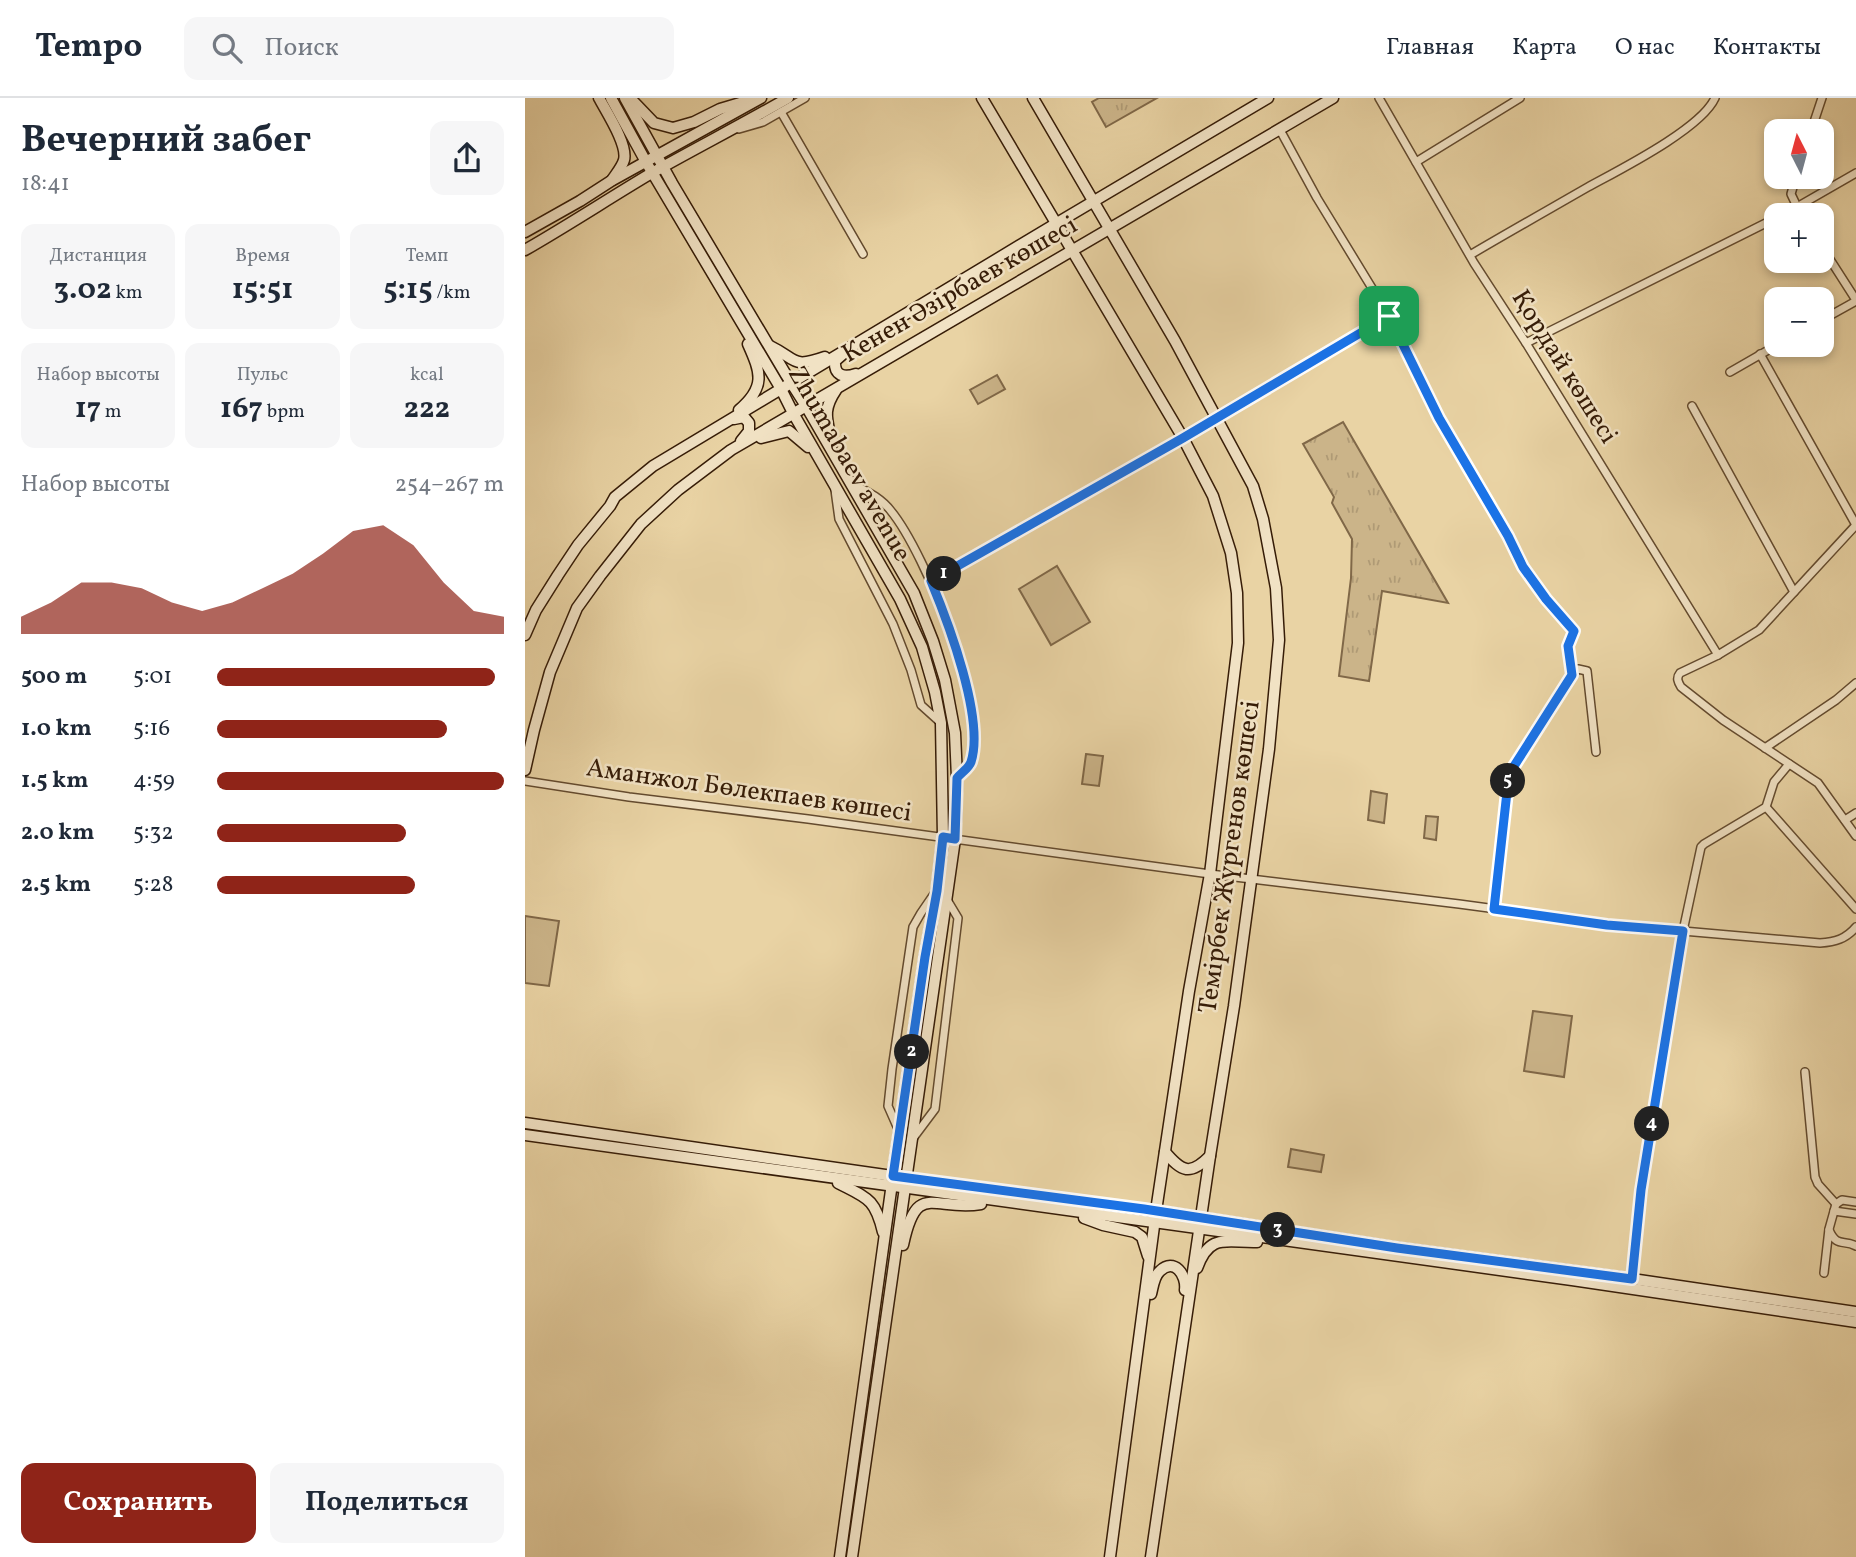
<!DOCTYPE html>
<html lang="ru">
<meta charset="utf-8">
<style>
body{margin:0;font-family:Vollkorn,serif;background:#f6f6f7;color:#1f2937;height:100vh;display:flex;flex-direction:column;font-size:26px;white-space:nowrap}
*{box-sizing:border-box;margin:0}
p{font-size:23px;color:#747a83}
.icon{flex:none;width:38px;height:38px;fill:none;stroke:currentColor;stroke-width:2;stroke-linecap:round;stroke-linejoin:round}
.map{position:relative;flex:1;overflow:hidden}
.sheet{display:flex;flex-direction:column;background:#fff;width:525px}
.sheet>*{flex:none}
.needle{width:46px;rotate:354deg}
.controls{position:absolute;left:1239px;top:21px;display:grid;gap:14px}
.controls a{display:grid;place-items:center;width:70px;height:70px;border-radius:14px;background:#fff;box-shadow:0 4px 10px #0003;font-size:35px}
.pin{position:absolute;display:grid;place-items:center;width:60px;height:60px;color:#fff;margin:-30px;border-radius:14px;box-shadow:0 4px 10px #0006}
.km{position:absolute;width:35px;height:35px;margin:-18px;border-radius:50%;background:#222;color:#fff;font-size:19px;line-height:35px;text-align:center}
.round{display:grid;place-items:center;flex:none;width:74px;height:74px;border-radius:14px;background:#f6f6f7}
.overview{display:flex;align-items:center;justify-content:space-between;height:119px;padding:0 21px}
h1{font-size:38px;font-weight:700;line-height:52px}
.figures{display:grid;grid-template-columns:repeat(3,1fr);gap:10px;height:119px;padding:7px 21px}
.figures div{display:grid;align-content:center;border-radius:14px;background:#f6f6f7;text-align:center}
.figures b{font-size:30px;font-weight:700}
.figures small{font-size:19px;font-weight:400}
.figures p{font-size:19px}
.chart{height:196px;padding:14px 21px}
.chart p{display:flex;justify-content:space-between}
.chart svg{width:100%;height:126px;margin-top:7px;fill:#8f2418;opacity:.7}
.action{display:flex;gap:14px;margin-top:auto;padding:14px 21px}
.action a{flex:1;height:80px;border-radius:14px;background:#8f2418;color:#fff;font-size:28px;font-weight:700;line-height:80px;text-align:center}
.action a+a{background:#f6f6f7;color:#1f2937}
ul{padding:0 21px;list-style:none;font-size:23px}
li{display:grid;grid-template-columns:112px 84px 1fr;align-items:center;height:52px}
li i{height:18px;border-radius:9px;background:#8f2418}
header{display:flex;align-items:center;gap:42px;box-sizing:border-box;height:98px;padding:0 35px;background:#fff;border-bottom:2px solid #e0e1e3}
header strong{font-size:33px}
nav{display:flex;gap:38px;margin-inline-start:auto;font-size:24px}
.search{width:490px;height:63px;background:#f6f6f7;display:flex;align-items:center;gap:18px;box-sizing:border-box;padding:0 24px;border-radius:14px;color:#747a83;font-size:26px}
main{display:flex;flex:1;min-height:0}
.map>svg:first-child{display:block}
</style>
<header>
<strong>Tempo</strong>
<div class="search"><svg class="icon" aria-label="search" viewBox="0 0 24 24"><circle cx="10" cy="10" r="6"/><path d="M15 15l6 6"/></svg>Поиск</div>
<nav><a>Главная</a><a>Карта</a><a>О нас</a><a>Контакты</a></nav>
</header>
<main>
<section class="sheet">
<div class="overview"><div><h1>Вечерний забег</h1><p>18:41</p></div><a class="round"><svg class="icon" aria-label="share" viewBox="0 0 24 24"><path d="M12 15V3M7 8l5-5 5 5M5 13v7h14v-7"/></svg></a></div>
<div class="figures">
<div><p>Дистанция</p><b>3.02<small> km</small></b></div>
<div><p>Время</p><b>15:51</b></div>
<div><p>Темп</p><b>5:15<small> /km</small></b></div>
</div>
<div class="figures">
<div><p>Набор высоты</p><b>17<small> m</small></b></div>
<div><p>Пульс</p><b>167<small> bpm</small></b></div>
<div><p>kcal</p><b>222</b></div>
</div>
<div class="chart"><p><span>Набор высоты</span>254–267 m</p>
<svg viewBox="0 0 160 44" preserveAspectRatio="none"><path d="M0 44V38L10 33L20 26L30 26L40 28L50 33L60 36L70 33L80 28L90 23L100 16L110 8L120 6L130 13L140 26L150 36L160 38V44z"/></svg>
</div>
<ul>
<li><b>500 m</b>5:01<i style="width:97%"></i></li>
<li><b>1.0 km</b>5:16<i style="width:80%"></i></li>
<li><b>1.5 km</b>4:59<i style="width:100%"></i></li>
<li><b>2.0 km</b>5:32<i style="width:66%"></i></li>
<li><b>2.5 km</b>5:28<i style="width:69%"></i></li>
</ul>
<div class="action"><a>Сохранить</a><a>Поделиться</a></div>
</section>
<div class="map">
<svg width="1331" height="1459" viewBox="0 0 1331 1459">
<defs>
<pattern id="park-tufts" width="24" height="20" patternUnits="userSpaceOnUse" patternTransform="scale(1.75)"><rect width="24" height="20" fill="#cbb489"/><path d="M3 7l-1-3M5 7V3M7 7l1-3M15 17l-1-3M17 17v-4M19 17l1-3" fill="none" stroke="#af9a75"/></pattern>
</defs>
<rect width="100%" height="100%" fill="#e9d3a4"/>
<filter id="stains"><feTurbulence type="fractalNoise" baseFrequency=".00286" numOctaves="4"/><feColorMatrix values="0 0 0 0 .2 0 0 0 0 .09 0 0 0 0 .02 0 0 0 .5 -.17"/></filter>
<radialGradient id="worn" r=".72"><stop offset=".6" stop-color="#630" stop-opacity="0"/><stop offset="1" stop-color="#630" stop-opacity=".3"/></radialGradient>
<!-- green -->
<g fill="#cbb489" stroke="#806848" stroke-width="2">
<path d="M 472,277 L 480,291 L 453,306 L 445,292 Z"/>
<path d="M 532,468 L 565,524 L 526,547 L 494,491 Z"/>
<path d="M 561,656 L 578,658 L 574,688 L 557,686 Z"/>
<path d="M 846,693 L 862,696 L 859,725 L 843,722 Z"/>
<path d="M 901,718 L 913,719 L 911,742 L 899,740 Z"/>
<path d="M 0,818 L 34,823 L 24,888 L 0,885 Z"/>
<path d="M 1008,913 L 1047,918 L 1039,979 L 999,973 Z"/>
<path d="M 766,1051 L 799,1057 L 796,1074 L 763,1069 Z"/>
</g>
<!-- park -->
<g fill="url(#park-tufts)" stroke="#806848" stroke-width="2">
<path d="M 574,0 L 632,0 L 581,29 L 567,4 Z"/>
<path d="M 818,324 L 923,505 L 857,493 L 844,583 L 814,578 L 826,480 L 827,441 L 807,405 L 809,399 L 778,346 Z"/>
</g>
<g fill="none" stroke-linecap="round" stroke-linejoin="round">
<!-- street casing -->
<g stroke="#634a2e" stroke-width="10">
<g id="street">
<path d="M 854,0 L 949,165 L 1001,245 L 1193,557"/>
<path d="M 256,14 L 338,156"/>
<path d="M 214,31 L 238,24 L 280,0"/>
<path d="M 755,32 L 792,100 L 864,218 L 914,320 L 961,399 L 998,469 L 1022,501 L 1050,533 L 1043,548 L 1047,577"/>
<path d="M 1286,33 L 1297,0"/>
<path d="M 891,64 L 995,0"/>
<path d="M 1271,79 L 1266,96 L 1276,117"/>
<path d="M 1258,117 L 1331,75"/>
<path d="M 1297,149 L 1331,202"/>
<path d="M 945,157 C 984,134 1023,112 1063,89 C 1094,72 1176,31 1190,0"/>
<path d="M 1297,222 L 1331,203"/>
<path d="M 1001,245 L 1251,120"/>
<path d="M 1235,256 L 1331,427"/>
<path d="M 1205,274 L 1252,247"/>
<path d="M 1167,308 L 1269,494"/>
<path d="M 326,385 C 341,393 355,399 366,413 C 401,456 463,610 446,663 C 444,669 437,675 432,679"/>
<path d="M 310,392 L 314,421 L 368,526 L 386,572 L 396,607 L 416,625"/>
<path d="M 1331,427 L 1234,532 L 1193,557 L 1155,575 C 1151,580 1153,584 1156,589 L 1198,622 L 1293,685 L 1331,738"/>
<path d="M 406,483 L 658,340 L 864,218"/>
<path d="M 1240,650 L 1311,602 L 1331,585"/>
<path d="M 1264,666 L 1249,684 L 1241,709 L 1179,746 L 1176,749 L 1158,833 L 1295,845 C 1310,844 1321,841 1331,829"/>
<path d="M 0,683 L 104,699 L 283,721 L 685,776 L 934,806 L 1082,826 L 1158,833 L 1116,1092 L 1107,1181"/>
<path d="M 1241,709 L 1331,811"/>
<path d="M 1320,722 L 1331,715"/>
<path d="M 969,811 L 984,675 L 1047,577 L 1053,571 L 1062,573 L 1071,654"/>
<path d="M 1280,974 L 1290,1079 L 1293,1086 L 1311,1106"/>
<path d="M 374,1033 L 363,1008 L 367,971 L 388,829 L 396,815 L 409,796"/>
<path d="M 389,1039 L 410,1011 L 433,820 L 421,800"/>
<path d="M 1309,1113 L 1331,1116"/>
<path d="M 1304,1132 C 1312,1150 1318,1141 1331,1148"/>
<path d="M 1299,1175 L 1304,1131 L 1311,1106 L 1317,1102 L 1331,1104"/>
</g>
</g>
<!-- secondary casing -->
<g stroke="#361c07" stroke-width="13">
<g id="secondary">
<path d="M 74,0 C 82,15 103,47 99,62 C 97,69 91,76 87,82"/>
<path d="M 86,0 L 121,64 L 256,291 L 268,315 L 375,501 L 397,549 L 410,594 L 416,625 L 418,739 L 412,793 L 400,859 L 368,1078 L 315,1459"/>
<path d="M 100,0 L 147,85 L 260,275 L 281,308 L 389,495 L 408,543 L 420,582 L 430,635 L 432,680 L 430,741 L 327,1459"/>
<path d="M 105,0 L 129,25 L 148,30 L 169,24 L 195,11 L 222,3"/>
<path d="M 457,0 L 658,340 L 688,398 L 706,455 L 712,495 L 713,545 L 685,776 L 664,893 L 631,1113 L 585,1459"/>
<path d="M 508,0 L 650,243 L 728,388 L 738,421 L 751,490 L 754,542 L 744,651 L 709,908 L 685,1058 L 626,1459"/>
<path d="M 0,134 L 55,103 L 86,83 L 236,0"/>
<path d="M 0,152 C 42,128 83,101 125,76 C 171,50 218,26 263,0"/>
<path d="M 245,248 C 272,261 266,271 300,259"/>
<path d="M 318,256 L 310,263 C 309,278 319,280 331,276"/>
<path d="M 214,312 C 241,289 236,275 223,246"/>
<path d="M 209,321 L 219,319 L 224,325 L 224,333 L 216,343"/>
<path d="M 236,340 L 264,333 L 283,349"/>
<path d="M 307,346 C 303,323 296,314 311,292"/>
<path d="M 0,537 L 11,512 L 33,477 L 53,447 L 85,408 L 90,399 L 128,368 L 532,125 L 743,0"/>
<path d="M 0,672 L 9,632 L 25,574 L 52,510 L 75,478 L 116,426 L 153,392 L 206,352 L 808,0"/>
<path d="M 0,1025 L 381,1080 L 631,1113 L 872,1150 L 1107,1181 L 1331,1214"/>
<path d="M 0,1037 L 1047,1182 L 1331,1224"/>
<path d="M 640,1054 C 657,1074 665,1078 685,1058"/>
<path d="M 313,1085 C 342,1100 350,1100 358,1134"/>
<path d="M 559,1120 L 578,1127 L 610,1134 L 617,1139 L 623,1158"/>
<path d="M 378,1147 C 392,1081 409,1114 456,1106"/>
<path d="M 672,1170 C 685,1134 702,1145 732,1144"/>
<path d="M 626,1196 C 628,1188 629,1178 635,1173 C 649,1159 662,1177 660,1192"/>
</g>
</g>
<!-- street -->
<use href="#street" stroke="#f1e2c4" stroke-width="7"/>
<!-- secondary -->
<use href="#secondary" stroke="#f1e2c4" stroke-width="10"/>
</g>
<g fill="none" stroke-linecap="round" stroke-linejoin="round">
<!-- route casing -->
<g stroke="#fff" stroke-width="14">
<path id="route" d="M 864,218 L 914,320 L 983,438 L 998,469 L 1021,501 L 1049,533 L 1043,548 L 1047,577 L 984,676 L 969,811 L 1082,827 L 1158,833 L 1116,1092 L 1107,1181 L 872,1150 L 619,1111 L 368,1078 L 400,859 L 412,793 L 418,739 L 430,741 L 432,680 C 436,675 444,670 446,664 C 460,621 423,524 406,483 L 658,340 Z"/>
</g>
<!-- route -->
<use href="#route" stroke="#1a73e8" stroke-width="9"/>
</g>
<g text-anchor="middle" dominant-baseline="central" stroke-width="5" stroke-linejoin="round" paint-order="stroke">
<!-- street labels -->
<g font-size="26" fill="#361c07" stroke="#f1e2c4">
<text transform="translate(435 192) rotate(-30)">Кенен Әзірбаев көшесі</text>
<text transform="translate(1039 269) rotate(58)">Қордай көшесі</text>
<text transform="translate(324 366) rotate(60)">Zhumabaev avenue</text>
<text transform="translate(224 693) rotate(8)">Аманжол Бөлекпаев көшесі</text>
<text transform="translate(705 759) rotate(-82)">Темірбек Жүргенов көшесі</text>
</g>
</g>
<rect width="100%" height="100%" filter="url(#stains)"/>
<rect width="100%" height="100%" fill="url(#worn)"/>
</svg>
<div class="controls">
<a><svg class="needle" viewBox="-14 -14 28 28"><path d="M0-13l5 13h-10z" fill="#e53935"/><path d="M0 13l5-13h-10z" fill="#747a83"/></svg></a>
<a>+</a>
<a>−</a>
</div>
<div class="pin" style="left:864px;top:218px;background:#1e9e55"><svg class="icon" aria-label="arrive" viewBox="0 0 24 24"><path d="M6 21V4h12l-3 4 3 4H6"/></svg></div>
<b class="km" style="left:419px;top:476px">1</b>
<b class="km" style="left:387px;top:954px">2</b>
<b class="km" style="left:753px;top:1132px">3</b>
<b class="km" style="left:1127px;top:1026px">4</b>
<b class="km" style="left:983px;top:683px">5</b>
</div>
</main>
